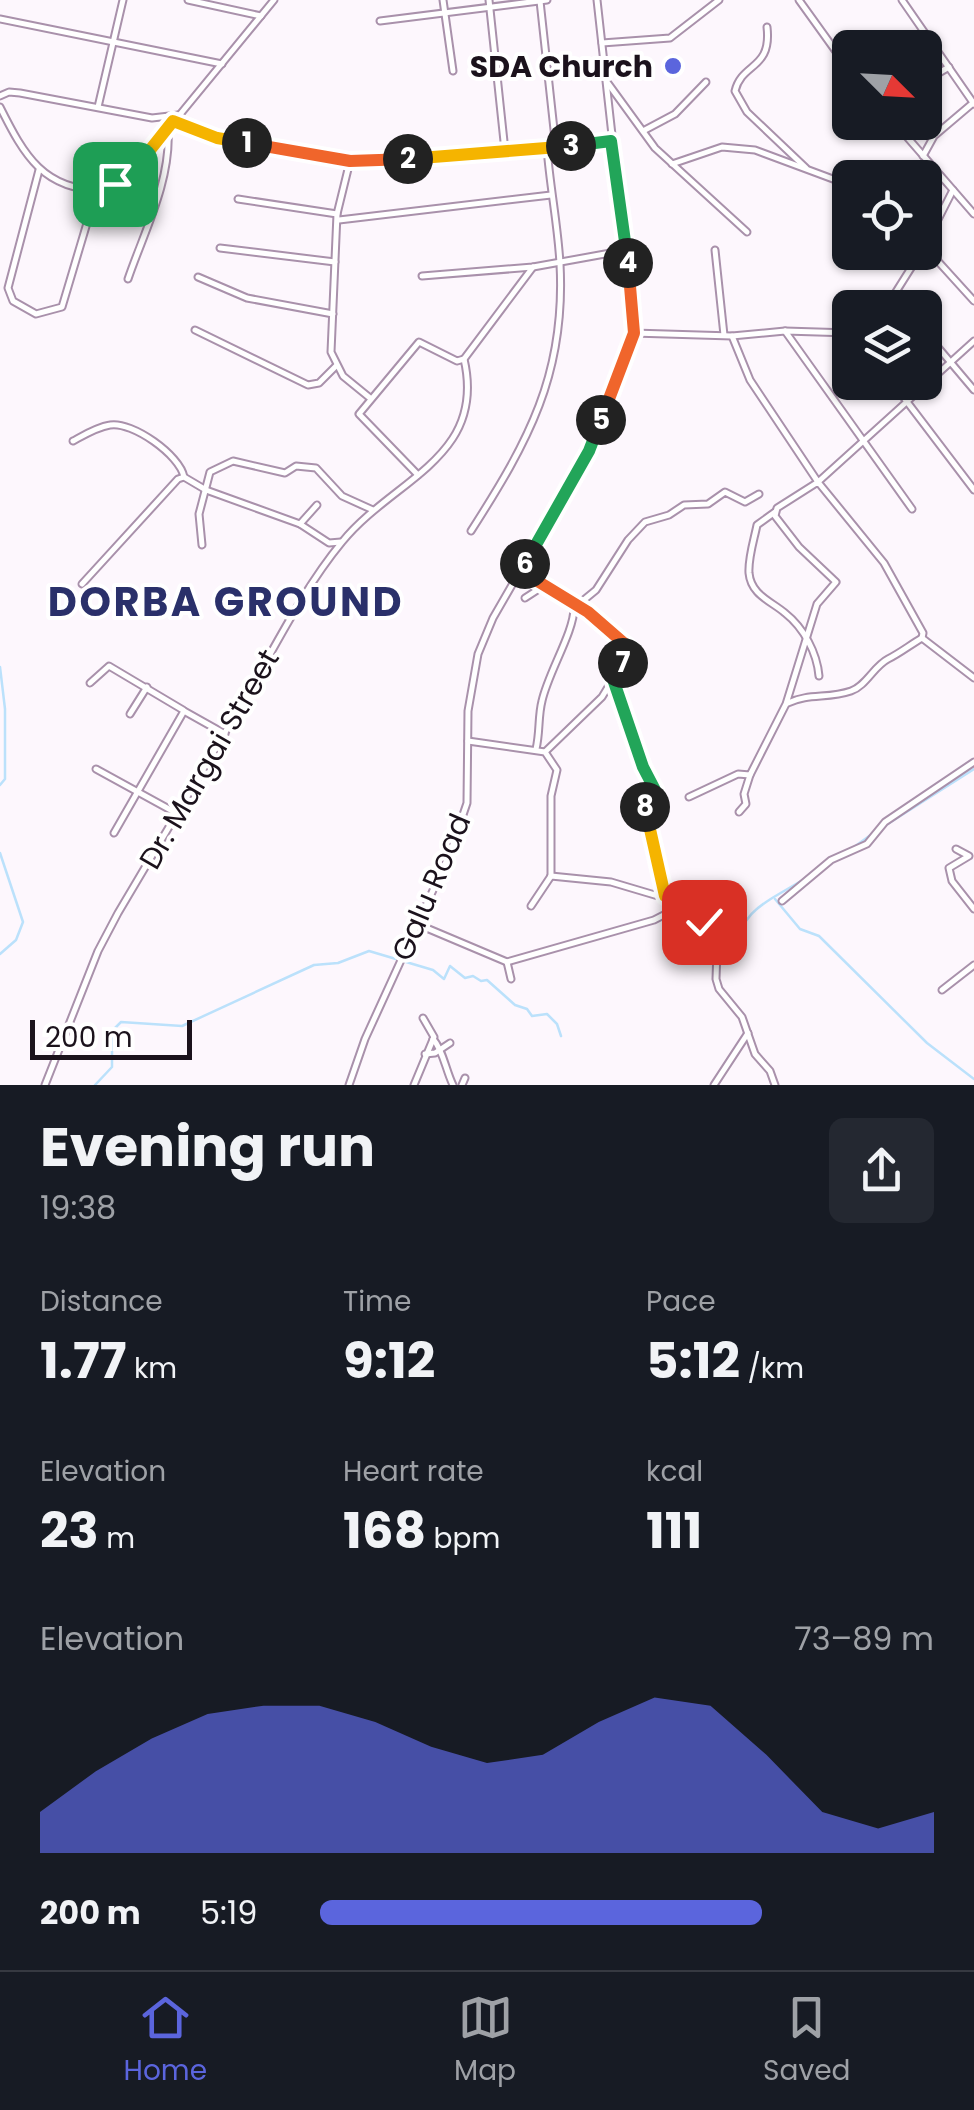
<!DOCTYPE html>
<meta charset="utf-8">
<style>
body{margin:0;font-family:Poppins,sans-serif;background:#242831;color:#f1f3f6;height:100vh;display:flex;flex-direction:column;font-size:38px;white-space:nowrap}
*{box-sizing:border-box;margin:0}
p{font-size:32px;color:#9ea1a6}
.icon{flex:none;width:55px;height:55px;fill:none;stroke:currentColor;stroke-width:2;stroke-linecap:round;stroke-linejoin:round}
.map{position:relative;height:1085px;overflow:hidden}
.side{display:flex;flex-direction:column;background:#171b24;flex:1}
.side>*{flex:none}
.needle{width:65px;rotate:114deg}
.tools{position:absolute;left:832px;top:30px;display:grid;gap:20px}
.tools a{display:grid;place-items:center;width:110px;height:110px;border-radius:15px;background:#171b24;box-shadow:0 2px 8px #0004;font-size:50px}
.scale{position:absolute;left:30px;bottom:25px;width:162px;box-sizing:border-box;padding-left:10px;border:5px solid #1b121c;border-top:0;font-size:28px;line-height:35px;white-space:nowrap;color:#1b121c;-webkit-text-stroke:8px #fff;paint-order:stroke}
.pin{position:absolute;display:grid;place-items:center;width:85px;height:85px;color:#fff;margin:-42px;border-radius:20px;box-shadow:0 5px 15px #0006}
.km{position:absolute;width:50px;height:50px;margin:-25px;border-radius:50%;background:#222;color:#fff;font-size:28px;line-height:50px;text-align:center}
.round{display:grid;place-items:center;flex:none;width:105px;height:105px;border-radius:15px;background:#242831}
.headline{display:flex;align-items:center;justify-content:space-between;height:170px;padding:0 40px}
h1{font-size:55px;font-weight:700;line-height:75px}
.figures{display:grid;grid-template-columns:repeat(3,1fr);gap:15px;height:170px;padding:10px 40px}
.figures div{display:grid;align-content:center}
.figures b{font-size:50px;font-weight:700}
.figures small{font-size:28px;font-weight:400}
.figures p{font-size:28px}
.chart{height:280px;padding:20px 40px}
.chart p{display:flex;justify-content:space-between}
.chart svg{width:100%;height:180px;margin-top:10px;fill:#5b65dd;opacity:.7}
ul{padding:0 40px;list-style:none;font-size:32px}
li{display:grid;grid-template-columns:160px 120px 1fr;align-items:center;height:75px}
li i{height:25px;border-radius:12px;background:#5b65dd}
.tabs{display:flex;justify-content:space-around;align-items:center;height:140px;border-top:2px solid #363941;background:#171b24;font-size:28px;color:#9ea1a6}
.tabs a{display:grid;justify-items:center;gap:5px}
.tabs .selected{color:#5b65dd}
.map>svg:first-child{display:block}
</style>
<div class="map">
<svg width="974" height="1085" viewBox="0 0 974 1085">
<rect width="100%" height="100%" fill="#fdf7fd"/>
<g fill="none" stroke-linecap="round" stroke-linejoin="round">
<!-- stream -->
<g stroke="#bbe1fb" stroke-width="2.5">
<path d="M 0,667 L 5,709 L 5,779 L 0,785"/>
<path d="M 883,827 L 974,769"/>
<path d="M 854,847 L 872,834"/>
<path d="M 0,853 L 23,922 L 16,940 L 0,954"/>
<path d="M 775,899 L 800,929 L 819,936 L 927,1043 L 974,1079"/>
<path d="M 733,954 C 741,910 765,903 801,881"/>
<path d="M 95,1085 L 112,1067 L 112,1031 L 121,1022 L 182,1026 L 314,965 L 338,963 L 369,951 L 433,970 L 444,979 L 450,966 L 465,978 L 473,976 L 481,981 L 487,980 L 515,1005 L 527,1009 L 532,1016 L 547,1014 L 557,1024 L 561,1036"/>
</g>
<!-- street casing -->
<g stroke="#a991ab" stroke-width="9">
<g id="street">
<path d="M 188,0 L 261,16"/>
<path d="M 443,0 L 453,71"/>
<path d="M 489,0 L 505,151"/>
<path d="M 799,0 L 850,71"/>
<path d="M 902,0 L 974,104"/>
<path d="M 540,1 L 556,148"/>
<path d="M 0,19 L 222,64"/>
<path d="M 380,21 L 547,0"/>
<path d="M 767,27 C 772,70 742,62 735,91 L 747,112 L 806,168"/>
<path d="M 602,43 L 670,38 L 719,0"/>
<path d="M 925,81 L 949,67"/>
<path d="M 607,82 L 655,148 L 747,232"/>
<path d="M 0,96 L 9,92 L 20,93 L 152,118 L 178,115"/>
<path d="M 0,107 C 24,155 44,192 105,190 L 150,151 L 274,0"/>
<path d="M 98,107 L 123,0"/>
<path d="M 173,121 L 217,137 L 350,161 L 423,159 L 611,141"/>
<path d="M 894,122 L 974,214"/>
<path d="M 643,131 L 675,114 L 706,82"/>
<path d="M 923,156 L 934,136 L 973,103"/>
<path d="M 350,161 L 337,214 L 331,352 L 343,376 L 370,398"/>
<path d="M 672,164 L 722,147 L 755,150 L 841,182 L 850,193"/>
<path d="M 39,170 L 8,288 L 13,301 L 36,314 L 62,307 L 90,213 L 105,190"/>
<path d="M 238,199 L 337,214"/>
<path d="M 339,220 L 551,195"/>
<path d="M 925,245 L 953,190"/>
<path d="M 925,247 L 974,301"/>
<path d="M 220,248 L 335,262"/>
<path d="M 715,250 L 724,335"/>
<path d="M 883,252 L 884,255"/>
<path d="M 422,276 L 533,267 L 627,250"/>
<path d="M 198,277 L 247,298 L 333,314"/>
<path d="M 128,279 C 144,232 171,181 168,131"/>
<path d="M 894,295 L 904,308"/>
<path d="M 881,308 L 894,295 L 921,252"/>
<path d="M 195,330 L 308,385 L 319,383 L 336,366"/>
<path d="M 785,331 L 912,509"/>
<path d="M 925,332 L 974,390"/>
<path d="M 633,333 L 732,336 L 785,331 L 850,333"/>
<path d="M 732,336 L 750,380 L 818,482 L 974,341"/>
<path d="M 892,382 L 974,490"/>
<path d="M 73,441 C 84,435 97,427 110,425 C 132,421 180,455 184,477"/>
<path d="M 418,475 L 359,414 L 419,342 L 457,361 L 464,359"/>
<path d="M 775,512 L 757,525 C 754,540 748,558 749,573 C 751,595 771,601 785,613 C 804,628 817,653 819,676"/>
<path d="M 300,524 L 329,543 L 341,542"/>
<path d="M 471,531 C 528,442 566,374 560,264 C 558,226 550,187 547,148"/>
<path d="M 202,545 L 199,514 L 210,472 L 233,461 L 285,473 L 296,466 L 316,468 L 342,496 L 373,510"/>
<path d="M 521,571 L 589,612 L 634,653 L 622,664 L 602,697 L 545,752"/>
<path d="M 82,584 L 178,479 L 184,477 L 206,490 L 300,524 L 317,505"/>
<path d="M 525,598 L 545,585"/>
<path d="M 922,638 L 974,678"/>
<path d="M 613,679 L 643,767 L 655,790 L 642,796 L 665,897"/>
<path d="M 90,683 L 109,666 L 183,710"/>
<path d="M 788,703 C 809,693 828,699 851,691 C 866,686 874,666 888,659 C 900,653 910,645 922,638"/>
<path d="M 130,714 L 147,687"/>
<path d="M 468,741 L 545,752 L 557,770 L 551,796 L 551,876"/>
<path d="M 536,749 C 540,733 538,716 542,701 C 548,673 574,632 574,608 L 596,590 L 628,540 L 645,522 L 669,515 L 684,505 L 708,504 L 725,492 L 745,502 L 759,494"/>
<path d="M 96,769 L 178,814"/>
<path d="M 689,797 L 738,774 L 750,775 L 786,704 L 817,604 L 836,582 L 799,547 L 775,516 L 777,508 L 818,482 L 884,563 L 923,633 L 922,638"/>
<path d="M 739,812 L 746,804 L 744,794 L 750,775"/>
<path d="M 114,833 L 184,711 L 225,734"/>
<path d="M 956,849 L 969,856 L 949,868 L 952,881 L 974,909"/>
<path d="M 551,876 L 611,882 L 685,904 L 705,922 L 717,949 L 716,979 L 719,989 L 742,1017 L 755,1054 L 770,1071 L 775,1085"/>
<path d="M 782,901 L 831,860 L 867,844 L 885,822 L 974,762"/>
<path d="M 531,906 L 551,876"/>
<path d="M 417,924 L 507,962 L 654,920 L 685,904"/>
<path d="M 507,962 L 511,979"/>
<path d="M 942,990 L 974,965"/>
<path d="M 433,1039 C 443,1050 446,1071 453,1085"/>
<path d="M 425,1054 L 435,1053 L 450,1043"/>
<path d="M 45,1085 L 98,951 L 118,913 C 160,841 204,769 246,697 C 276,645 304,588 342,542 C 393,479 487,458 464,359 L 533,267"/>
<path d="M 349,1085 L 365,1039 L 450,853 L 467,803 L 468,711 L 478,654 L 493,618 L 589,451 L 634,333 L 597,0"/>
<path d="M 414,1085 L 434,1037 L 423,1018"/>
<path d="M 462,1085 L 465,1078"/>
<path d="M 714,1085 L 748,1033"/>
</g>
</g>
<!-- street -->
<use href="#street" stroke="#fff" stroke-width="5"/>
</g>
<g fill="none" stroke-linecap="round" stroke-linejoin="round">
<!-- split-1 casing -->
<g stroke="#fff" stroke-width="20">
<path id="split-1" d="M 115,184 L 150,150 L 173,121 L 217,138 L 247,143"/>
</g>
<!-- split-2 casing -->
<g stroke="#fff" stroke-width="20">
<path id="split-2" d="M 247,143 L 350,161 L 408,159"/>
</g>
<!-- split-3 casing -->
<g stroke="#fff" stroke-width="20">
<path id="split-3" d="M 408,159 L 571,146"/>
</g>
<!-- split-4 casing -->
<g stroke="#fff" stroke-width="20">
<path id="split-4" d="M 571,146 L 611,141 L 628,263"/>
</g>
<!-- split-5 casing -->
<g stroke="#fff" stroke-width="20">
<path id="split-5" d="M 601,420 L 634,333 L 628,263"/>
</g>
<!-- split-6 casing -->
<g stroke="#fff" stroke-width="20">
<path id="split-6" d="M 525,564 L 589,451 L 601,420"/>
</g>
<!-- split-7 casing -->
<g stroke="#fff" stroke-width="20">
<path id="split-7" d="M 525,564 L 521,571 L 588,612 L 634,652 L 623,663"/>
</g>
<!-- split-8 casing -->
<g stroke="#fff" stroke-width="20">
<path id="split-8" d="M 623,663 L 613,679 L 643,767 L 655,790 L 642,796 L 645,807"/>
</g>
<!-- split-9 casing -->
<g stroke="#fff" stroke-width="20">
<path id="split-9" d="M 645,807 L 665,896 L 685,904 L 704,922"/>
</g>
<!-- split-1 -->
<use href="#split-1" stroke="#f5b400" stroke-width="12"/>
<!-- split-2 -->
<use href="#split-2" stroke="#f0652b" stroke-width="12"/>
<!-- split-3 -->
<use href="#split-3" stroke="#f5b400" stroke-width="12"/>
<!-- split-4 -->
<use href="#split-4" stroke="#22a559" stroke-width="12"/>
<!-- split-5 -->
<use href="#split-5" stroke="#f0652b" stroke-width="12"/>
<!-- split-6 -->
<use href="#split-6" stroke="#22a559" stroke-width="12"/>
<!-- split-7 -->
<use href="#split-7" stroke="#f0652b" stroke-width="12"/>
<!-- split-8 -->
<use href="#split-8" stroke="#22a559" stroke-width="12"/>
<!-- split-9 -->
<use href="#split-9" stroke="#f5b400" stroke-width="12"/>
</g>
<!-- markers -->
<circle fill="#5b65dd" stroke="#fff" stroke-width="4" cx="673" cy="66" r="10"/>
<g text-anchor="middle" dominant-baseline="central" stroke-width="8" stroke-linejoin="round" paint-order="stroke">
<!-- poi labels -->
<g font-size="30" font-weight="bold" fill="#1b121c" stroke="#fff" text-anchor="end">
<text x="653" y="66">SDA Church</text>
</g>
<!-- street labels -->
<g font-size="30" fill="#1b121c" stroke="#fff">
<text transform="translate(209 759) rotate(-60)">Dr. Margai Street</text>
<text transform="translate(431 887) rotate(-67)">Galu Road</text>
</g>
<!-- district labels -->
<g font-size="40" font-weight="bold" letter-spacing="2.5" fill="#2a306a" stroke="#fff">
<text x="226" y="602">DORBA GROUND</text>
</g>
</g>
</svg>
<div class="tools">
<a><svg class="needle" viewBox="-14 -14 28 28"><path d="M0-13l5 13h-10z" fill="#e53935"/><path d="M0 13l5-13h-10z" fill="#9ea1a6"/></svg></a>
<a><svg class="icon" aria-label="locate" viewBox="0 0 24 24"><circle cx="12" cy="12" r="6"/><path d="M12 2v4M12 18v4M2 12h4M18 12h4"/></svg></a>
<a><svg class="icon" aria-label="layers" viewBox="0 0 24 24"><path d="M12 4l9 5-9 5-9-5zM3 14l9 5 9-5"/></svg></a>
</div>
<div class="scale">200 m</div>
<div class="pin" style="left:115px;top:184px;background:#1e9e55"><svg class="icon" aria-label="arrive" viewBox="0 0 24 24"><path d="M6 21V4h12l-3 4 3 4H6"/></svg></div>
<div class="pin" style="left:704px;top:922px;background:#d93025"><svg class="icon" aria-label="check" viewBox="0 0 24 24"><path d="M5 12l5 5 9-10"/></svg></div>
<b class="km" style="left:247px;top:143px">1</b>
<b class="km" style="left:408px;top:159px">2</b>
<b class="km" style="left:571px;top:146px">3</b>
<b class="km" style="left:628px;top:263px">4</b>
<b class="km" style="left:601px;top:420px">5</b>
<b class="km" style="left:525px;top:564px">6</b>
<b class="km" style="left:623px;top:663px">7</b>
<b class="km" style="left:645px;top:807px">8</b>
</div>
<section class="side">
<div class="headline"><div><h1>Evening run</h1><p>19:38</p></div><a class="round"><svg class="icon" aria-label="share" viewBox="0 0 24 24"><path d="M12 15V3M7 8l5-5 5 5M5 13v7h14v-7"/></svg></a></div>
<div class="figures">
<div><p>Distance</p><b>1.77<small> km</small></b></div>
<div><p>Time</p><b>9:12</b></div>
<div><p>Pace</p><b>5:12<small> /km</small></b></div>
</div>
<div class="figures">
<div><p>Elevation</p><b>23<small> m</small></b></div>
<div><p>Heart rate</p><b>168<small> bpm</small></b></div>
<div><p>kcal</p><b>111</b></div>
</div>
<div class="chart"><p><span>Elevation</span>73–89 m</p>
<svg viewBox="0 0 160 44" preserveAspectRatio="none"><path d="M0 44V34L10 24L20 16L30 10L40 8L50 8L60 12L70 18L80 22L90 20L100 12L110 6L120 8L130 20L140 34L150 38L160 34V44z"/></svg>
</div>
<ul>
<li><b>200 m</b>5:19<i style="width:72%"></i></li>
</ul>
</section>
<nav class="tabs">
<a class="selected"><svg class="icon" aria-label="home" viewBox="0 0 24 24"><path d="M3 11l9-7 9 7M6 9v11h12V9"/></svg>Home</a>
<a><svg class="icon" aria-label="map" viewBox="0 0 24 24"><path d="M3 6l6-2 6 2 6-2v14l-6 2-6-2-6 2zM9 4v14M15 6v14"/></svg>Map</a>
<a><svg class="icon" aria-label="saved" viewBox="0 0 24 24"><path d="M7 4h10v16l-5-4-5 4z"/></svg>Saved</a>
</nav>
